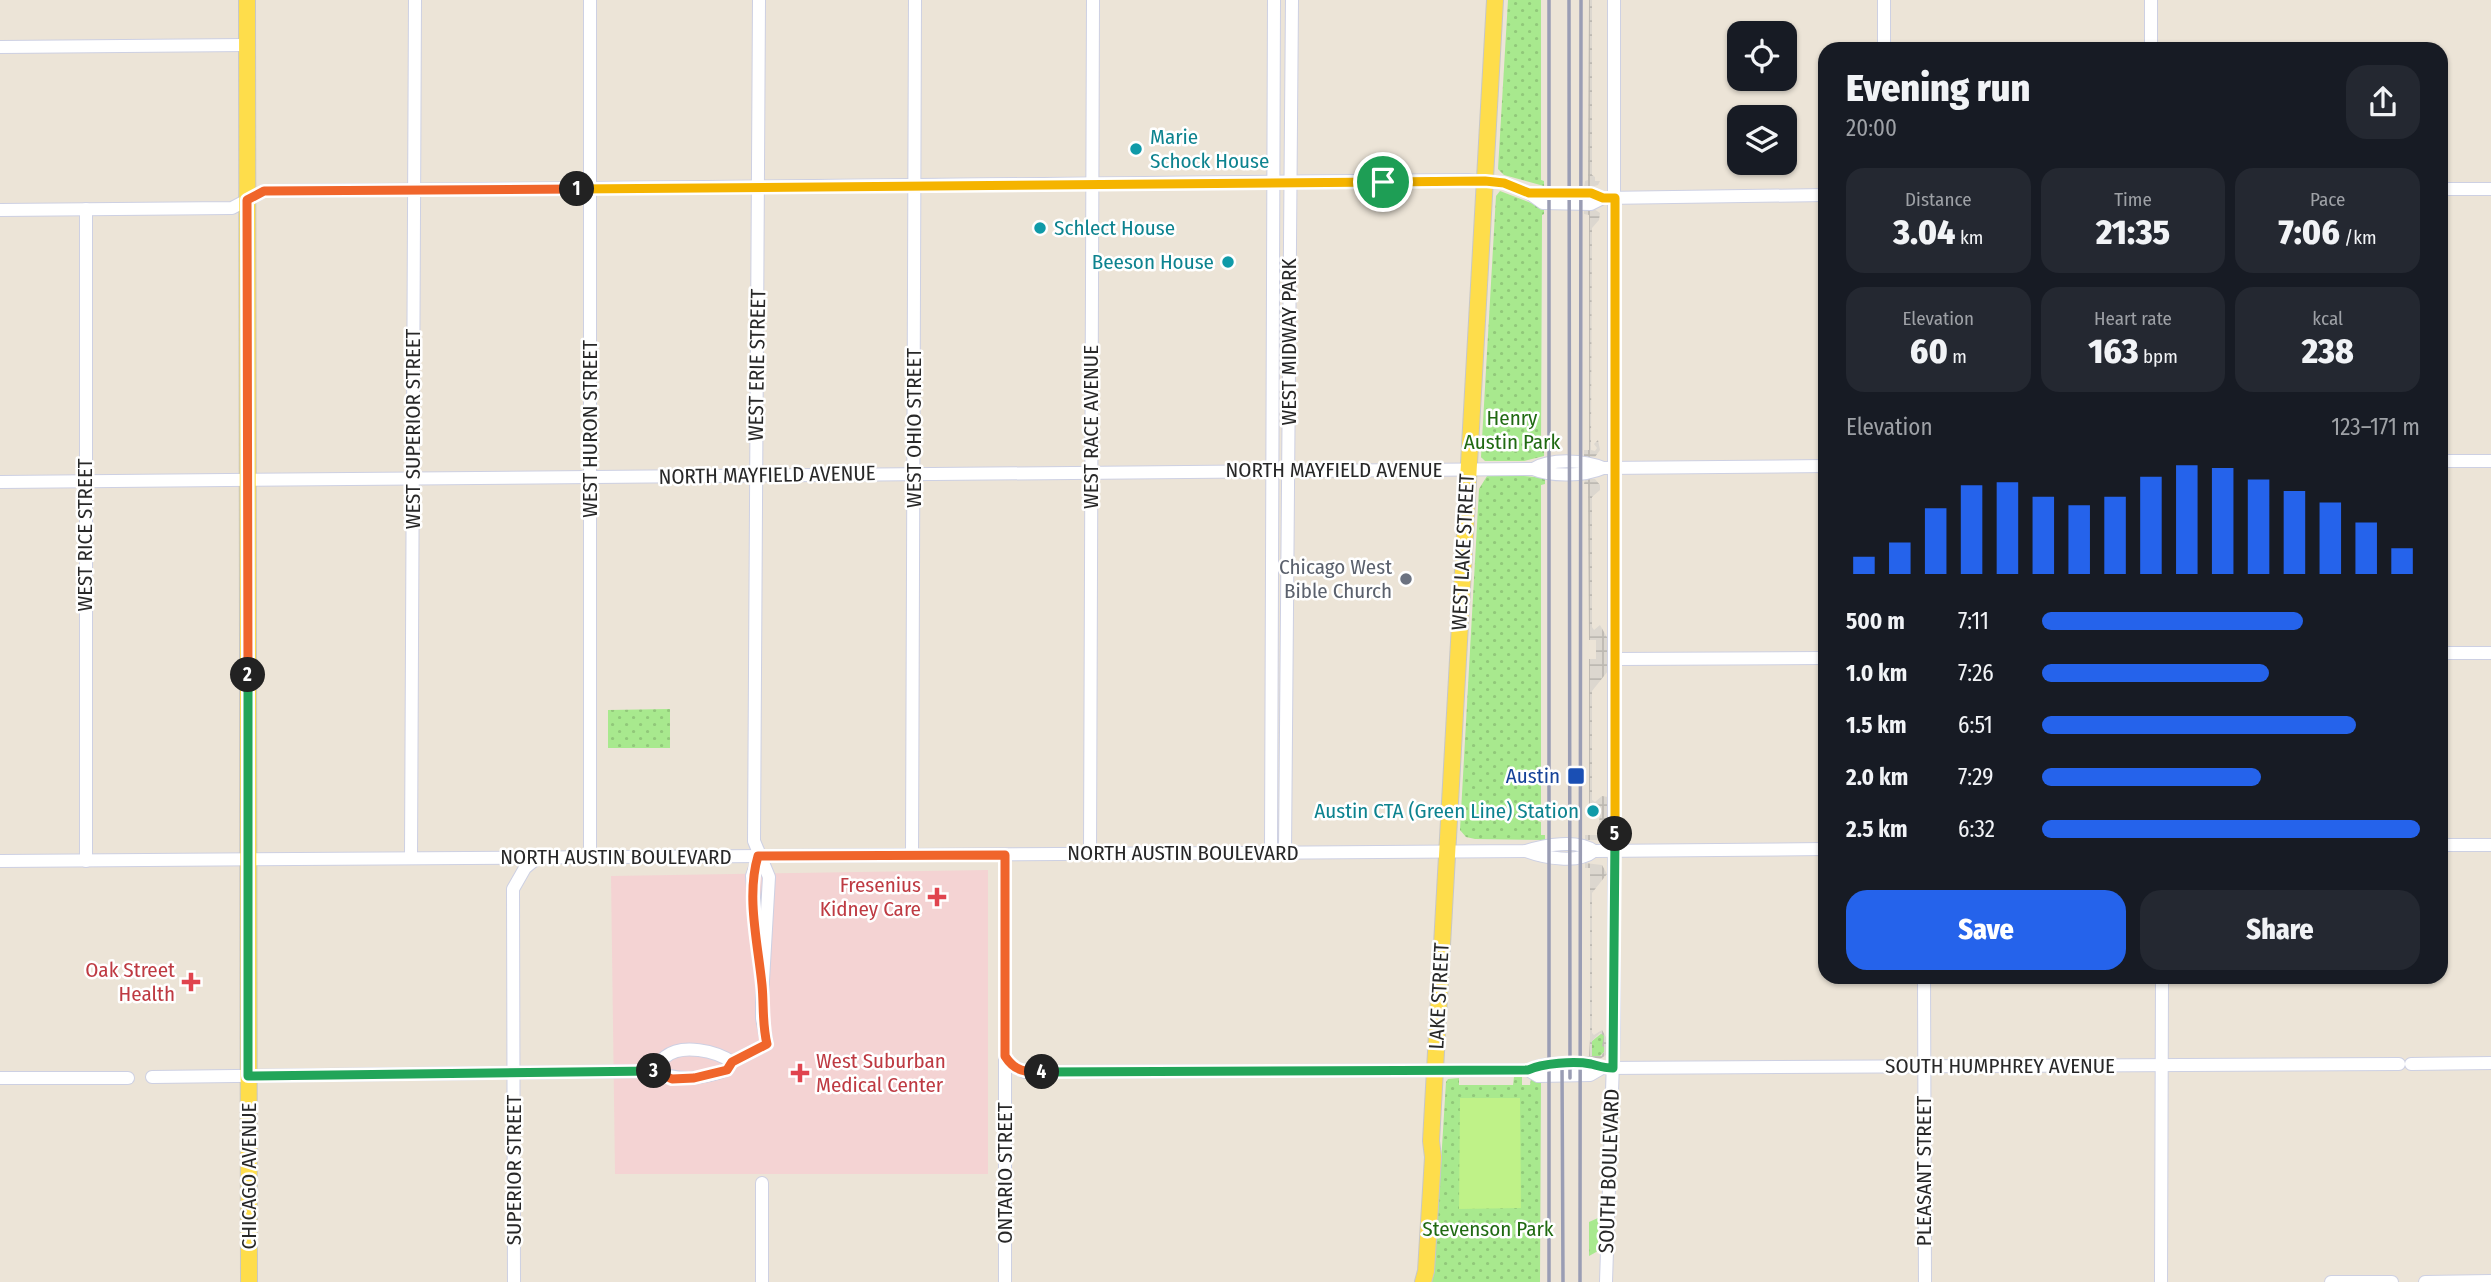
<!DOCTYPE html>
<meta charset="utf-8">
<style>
body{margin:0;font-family:"Fira Sans Condensed",sans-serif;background:#242831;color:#f1f3f6;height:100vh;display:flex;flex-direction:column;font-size:26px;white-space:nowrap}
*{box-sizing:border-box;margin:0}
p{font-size:23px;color:#9ea1a6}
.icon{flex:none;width:38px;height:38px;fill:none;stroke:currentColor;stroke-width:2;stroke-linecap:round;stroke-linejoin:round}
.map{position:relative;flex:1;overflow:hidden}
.panel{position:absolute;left:1818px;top:42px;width:630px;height:942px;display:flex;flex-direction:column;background:#171b24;border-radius:21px;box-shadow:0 2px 5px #0004}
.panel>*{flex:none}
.controls{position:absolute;left:1727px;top:21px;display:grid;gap:14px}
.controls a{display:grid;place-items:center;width:70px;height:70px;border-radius:14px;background:#171b24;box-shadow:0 2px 5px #0004;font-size:35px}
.pin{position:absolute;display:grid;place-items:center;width:60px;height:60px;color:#fff;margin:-30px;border:4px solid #fff;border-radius:50%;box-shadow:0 2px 7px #0007}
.km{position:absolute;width:35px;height:35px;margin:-18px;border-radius:50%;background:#222;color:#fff;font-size:19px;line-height:35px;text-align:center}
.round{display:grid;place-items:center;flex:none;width:74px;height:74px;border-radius:21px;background:#242831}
.summary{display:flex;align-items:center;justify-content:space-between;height:119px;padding:0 28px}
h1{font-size:38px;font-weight:800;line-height:52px}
.figures{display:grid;grid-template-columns:repeat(3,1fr);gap:10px;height:119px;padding:7px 28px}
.figures div{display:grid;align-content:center;border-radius:18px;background:#242831;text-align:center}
.figures b{font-size:35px;font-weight:800}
.figures small{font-size:19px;font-weight:400}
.figures p{font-size:19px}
.chart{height:196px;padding:14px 28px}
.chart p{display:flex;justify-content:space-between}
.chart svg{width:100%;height:126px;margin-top:7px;stroke:#2563eb;stroke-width:6}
.cta{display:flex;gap:14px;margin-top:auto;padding:14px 28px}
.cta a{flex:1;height:80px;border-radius:21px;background:#2563eb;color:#fff;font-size:28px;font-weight:800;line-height:80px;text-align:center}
.cta a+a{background:#242831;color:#f1f3f6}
ul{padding:0 28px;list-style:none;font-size:23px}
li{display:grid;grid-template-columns:112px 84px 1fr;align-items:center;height:52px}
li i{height:18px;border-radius:9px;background:#2563eb}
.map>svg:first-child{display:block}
</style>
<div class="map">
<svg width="2491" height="1282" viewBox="0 0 2491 1282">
<defs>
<pattern id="grass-tufts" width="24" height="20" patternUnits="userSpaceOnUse" patternTransform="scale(1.75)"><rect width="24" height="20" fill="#a8e98e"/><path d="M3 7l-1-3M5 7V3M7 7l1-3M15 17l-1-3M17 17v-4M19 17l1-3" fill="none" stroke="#91c87a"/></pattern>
<pattern id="park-dots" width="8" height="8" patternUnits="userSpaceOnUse" patternTransform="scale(1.75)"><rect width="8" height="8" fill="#a8e98e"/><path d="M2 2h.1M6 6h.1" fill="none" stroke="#91c87a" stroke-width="1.8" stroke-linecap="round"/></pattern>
<pattern id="plaza-grid" width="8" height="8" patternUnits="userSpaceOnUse" patternTransform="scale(1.75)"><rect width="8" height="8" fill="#dcd7cf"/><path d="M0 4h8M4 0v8" fill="none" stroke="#bdb9b2"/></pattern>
</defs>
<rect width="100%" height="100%" fill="#ece4d7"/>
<!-- medical -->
<path fill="#f4d3d3" d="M 988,870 L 988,1174 L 615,1174 L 611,876 Z"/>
<!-- grass -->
<path fill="url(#grass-tufts)" d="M 1598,1218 L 1598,1251 L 1589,1256 L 1589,1222 Z"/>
<!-- park -->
<g fill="url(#park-dots)">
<path d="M 1508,0 L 1541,0 L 1541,180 L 1544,181 L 1544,186 L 1504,175 L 1498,169 Z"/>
<path d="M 1500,191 L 1544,208 L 1544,214 L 1542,215 L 1541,450 L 1544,451 L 1544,456 L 1524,461 L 1485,461 L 1481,457 L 1496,196 Z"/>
<path d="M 1487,476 L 1524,476 L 1545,478 L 1545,484 L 1541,485 L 1541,805 L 1538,805 L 1538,821 L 1541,822 L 1541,835 L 1545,835 L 1545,840 L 1475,839 L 1466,837 L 1460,830 L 1479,489 Z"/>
<path d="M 670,709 L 670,748 L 608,748 L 608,710 Z"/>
<path d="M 1602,1033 L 1604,1036 L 1604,1052 L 1600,1056 L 1592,1056 L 1592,1041 Z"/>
<path d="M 1514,1077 L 1522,1077 L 1522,1085 L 1530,1085 L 1531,1079 L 1541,1082 L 1540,1282 L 1430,1282 L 1431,1266 L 1435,1260 L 1446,1082 L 1448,1079 L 1459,1078 L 1459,1085 L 1513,1085 Z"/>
</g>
<!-- pitch -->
<path fill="#bff288" d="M 1460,1098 L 1520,1098 L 1521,1208 L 1459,1209 Z"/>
<!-- plaza -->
<g fill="url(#plaza-grid)" fill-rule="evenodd">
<path d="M 1589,0 L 1592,0 L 1592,175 L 1595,177 L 1595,181 L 1600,181 L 1598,185 L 1591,187 L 1584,187 L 1585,181 L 1588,180 Z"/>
<path d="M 1584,209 L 1594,209 L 1600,213 L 1599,220 L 1592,228 L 1591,450 L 1595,451 L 1597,448 L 1594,444 L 1598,440 L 1600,450 L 1595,457 L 1584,457 L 1584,450 L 1589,450 L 1589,215 L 1584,214 Z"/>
<path d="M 1585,479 L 1595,479 L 1600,485 L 1600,490 L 1592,497 L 1592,627 L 1594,630 L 1600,625 L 1608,639 L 1608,671 L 1592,691 L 1592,800 L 1595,802 L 1602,796 L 1608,797 L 1608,833 L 1603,839 L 1598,840 L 1585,840 L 1585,835 L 1597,835 L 1600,815 L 1599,807 L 1589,807 L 1589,659 L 1596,659 L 1596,640 L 1589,640 L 1588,484 L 1584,484 Z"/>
<path d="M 1585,863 L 1602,865 L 1607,874 L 1592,893 L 1592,1033 L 1594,1035 L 1602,1030 L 1607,1039 L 1606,1055 L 1597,1061 L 1584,1061 L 1584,1056 L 1589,1056 L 1590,1039 L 1590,868 L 1585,868 ZM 1600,1033 L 1604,1036 L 1602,1046 L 1604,1047 L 1604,1052 L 1601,1056 L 1592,1056 L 1592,1041 Z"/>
</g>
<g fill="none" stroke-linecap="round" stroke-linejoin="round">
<!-- minor casing -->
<g stroke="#cdd0e3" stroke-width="14">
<g id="minor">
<path d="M 590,0 L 590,857"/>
<path d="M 1884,0 L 1884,49"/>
<path d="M 0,47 L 247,45"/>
<path d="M 2151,49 L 2151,0"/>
<path d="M 2441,189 L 2491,189"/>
<path d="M 1529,193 L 1591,193 L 1603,198 L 1825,195"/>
<path d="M 0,210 L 232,208 L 264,191 L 1468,180 L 1504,183 L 1529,193 L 1543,203 L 1591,204 L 1603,198"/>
<path d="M 2441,461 L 2491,461"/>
<path d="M 1533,469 C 1551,458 1585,460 1603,468"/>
<path d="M 0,482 L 1533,469 C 1552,477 1585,476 1603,468 L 1825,466"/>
<path d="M 2441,653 L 2491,653"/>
<path d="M 1615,659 L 1825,658"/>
<path d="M 2441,845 L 2491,845"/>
<path d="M 1526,851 C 1545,858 1578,864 1594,851"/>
<path d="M 1271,853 L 1274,0"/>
<path d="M 1285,853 L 1292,0"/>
<path d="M 1090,854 L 1093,0"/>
<path d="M 912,855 L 915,0"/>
<path d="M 1005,855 L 1005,1282"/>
<path d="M 759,856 L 752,876 L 759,953"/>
<path d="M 411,858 L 415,0"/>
<path d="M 0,861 L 1526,851 C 1545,845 1577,839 1594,851 L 1825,849"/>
<path d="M 86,861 L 86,209"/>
<path d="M 1924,976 L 1925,1282"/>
<path d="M 1005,1057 L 1013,1066 L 1025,1072 L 1528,1070 C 1548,1061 1581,1061 1602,1068 L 2399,1064"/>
<path d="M 732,1062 L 767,1044 L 762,1018 L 762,998 L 769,877 L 754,841 L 759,0"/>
<path d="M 2411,1064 L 2491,1063"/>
<path d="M 1528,1070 L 1538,1076 L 1590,1075 L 1602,1068"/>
<path d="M 152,1077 L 654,1071 C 679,1082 702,1079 727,1070 L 732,1062 C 716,1051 682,1043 665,1057 C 661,1060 658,1067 654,1071"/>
<path d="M 0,1078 L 128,1078"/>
<path d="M 762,1183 L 762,1282"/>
<path d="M 514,1282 L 513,889 L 525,868 L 537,858"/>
<path d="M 1606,1282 L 1614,1029 L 1614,0"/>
<path d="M 2161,1282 L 2162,976"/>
<path d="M 2331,1282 L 2392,1282"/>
<path d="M 2425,1282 L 2491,1281"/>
</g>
</g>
<!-- major casing -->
<g stroke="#c7c7c7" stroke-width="18">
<g id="major">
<path d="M 247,0 L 249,1282"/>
<path d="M 1423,1282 L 1426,1271 L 1433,1157 L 1431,1141 L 1495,0"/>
</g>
</g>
<!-- minor -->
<use href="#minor" stroke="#fff" stroke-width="12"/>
<!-- major -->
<use href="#major" stroke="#fedd4b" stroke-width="16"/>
<!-- rail -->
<g stroke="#9a9db4" stroke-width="3.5">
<path d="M 1549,0 L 1549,1282"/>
<path d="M 1569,0 L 1570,1078"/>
<path d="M 1562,1065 L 1563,1282"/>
<path d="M 1580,1282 L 1581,0"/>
</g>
</g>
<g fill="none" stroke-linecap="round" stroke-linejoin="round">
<!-- split-1 casing -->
<g stroke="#fff" stroke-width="14">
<path id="split-1" d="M 577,189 L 1383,182"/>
</g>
<!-- split-2 casing -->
<g stroke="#fff" stroke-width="14">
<path id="split-2" d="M 248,675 L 247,200 L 264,191 L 577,189"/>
</g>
<!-- split-3 casing -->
<g stroke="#fff" stroke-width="14">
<path id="split-3" d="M 248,675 L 248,1076 L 654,1071"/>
</g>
<!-- split-4 casing -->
<g stroke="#fff" stroke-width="14">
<path id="split-4" d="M 654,1071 L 672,1079 L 694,1078 L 727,1070 L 732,1062 L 767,1044 C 762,1024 764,1005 762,985 C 758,944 746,896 758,856 L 1005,855 L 1005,1056 C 1015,1072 1026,1072 1042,1072"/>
</g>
<!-- split-5 casing -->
<g stroke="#fff" stroke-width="14">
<path id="split-5" d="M 1042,1072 L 1528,1070 C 1542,1063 1575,1061 1591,1064 C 1599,1066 1604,1068 1613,1068 L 1615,834"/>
</g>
<!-- split-6 casing -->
<g stroke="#fff" stroke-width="14">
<path id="split-6" d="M 1383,182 L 1485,181 L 1504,183 L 1529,193 L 1591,193 L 1603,198 L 1615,198 L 1615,834"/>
</g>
<!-- split-1 -->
<use href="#split-1" stroke="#f5b400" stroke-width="9"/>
<!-- split-2 -->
<use href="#split-2" stroke="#f0652b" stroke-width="9"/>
<!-- split-3 -->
<use href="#split-3" stroke="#22a559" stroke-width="9"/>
<!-- split-4 -->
<use href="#split-4" stroke="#f0652b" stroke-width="9"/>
<!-- split-5 -->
<use href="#split-5" stroke="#22a559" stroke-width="9"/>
<!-- split-6 -->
<use href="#split-6" stroke="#f5b400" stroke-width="9"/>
</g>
<!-- markers -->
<g fill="#0f9aa8" stroke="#fff" stroke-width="2.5">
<circle cx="1136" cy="149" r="7"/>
<circle cx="1040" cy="228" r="7"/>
<circle cx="1228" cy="262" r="7"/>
<circle cx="1593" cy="811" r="7"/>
</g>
<circle fill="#6b7280" stroke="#fff" stroke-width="2.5" cx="1406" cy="579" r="7"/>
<rect fill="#1a4fb4" stroke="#fff" stroke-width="2.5" x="1567" y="767" width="18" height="18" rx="3.5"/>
<g fill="#e0444e" stroke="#fff" stroke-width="2.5">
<path d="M933.5 886.5h7v7h7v7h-7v7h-7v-7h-7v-7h7z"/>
<path d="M187.5 971.5h7v7h7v7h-7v7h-7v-7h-7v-7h7z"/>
<path d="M796.5 1062.5h7v7h7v7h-7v7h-7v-7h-7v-7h7z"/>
</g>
<g text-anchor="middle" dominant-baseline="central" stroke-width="5" stroke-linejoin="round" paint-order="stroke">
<!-- culture labels -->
<g font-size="21" fill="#0d838f" stroke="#fff" text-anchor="start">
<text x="1150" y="137">Marie<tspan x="1150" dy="24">Schock House</tspan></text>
<text x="1054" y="228">Schlect House</text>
<text x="1214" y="262" text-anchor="end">Beeson House</text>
<text x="1579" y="811" text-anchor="end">Austin CTA (Green Line) Station</text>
</g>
<!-- street labels -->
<g font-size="21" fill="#282828" stroke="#fff">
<text transform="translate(1289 342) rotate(-90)">WEST MIDWAY PARK</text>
<text transform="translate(757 365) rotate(-89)">WEST ERIE STREET</text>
<text transform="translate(1091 427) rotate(-90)">WEST RACE AVENUE</text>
<text transform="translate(914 428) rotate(-90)">WEST OHIO STREET</text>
<text transform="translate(413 429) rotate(-90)">WEST SUPERIOR STREET</text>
<text transform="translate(590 429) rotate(-90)">WEST HURON STREET</text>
<text x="1334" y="470">NORTH MAYFIELD AVENUE</text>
<text transform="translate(767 475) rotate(-1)">NORTH MAYFIELD AVENUE</text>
<text transform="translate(85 535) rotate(-90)">WEST RICE STREET</text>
<text transform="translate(1463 552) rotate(-87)">WEST LAKE STREET</text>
<text x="1183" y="853">NORTH AUSTIN BOULEVARD</text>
<text x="616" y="857">NORTH AUSTIN BOULEVARD</text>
<text transform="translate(1439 996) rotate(-87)">LAKE STREET</text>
<text x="2000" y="1066">SOUTH HUMPHREY AVENUE</text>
<text transform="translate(514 1170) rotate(-90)">SUPERIOR STREET</text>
<text transform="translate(1609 1171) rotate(-88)">SOUTH BOULEVARD</text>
<text transform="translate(1924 1171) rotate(-90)">PLEASANT STREET</text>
<text transform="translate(1005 1173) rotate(-90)">ONTARIO STREET</text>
<text transform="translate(249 1176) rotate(-90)">CHICAGO AVENUE</text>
</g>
<!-- park labels -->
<g font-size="21" fill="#206a12" stroke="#fff">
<text x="1512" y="418">Henry<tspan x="1512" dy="24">Austin Park</tspan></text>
<text x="1488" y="1229">Stevenson Park</text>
</g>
<!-- worship labels -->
<g font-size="21" fill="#5b616d" stroke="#fff" text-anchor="end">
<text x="1392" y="567">Chicago West<tspan x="1392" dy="24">Bible Church</tspan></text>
</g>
<!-- transit labels -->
<g font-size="21" fill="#164399" stroke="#fff" text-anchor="end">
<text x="1560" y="776">Austin</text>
</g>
<!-- health labels -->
<g font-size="21" fill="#be3a42" stroke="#fff" text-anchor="end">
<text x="921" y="885">Fresenius<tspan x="921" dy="24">Kidney Care</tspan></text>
<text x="175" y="970">Oak Street<tspan x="175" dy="24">Health</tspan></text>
<text x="816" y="1061" text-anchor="start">West Suburban<tspan x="816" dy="24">Medical Center</tspan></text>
</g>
</g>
</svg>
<div class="controls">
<a><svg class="icon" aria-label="locate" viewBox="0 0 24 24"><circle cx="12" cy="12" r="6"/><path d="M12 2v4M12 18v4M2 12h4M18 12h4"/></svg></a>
<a><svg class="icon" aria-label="layers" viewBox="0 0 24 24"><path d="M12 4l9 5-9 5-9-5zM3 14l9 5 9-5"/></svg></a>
</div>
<div class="pin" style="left:1383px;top:182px;background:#1e9e55"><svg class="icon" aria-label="arrive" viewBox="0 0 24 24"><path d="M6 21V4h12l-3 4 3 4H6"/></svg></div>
<b class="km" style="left:577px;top:189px">1</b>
<b class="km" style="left:248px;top:675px">2</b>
<b class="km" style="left:654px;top:1071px">3</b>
<b class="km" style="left:1042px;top:1072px">4</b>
<b class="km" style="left:1615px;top:834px">5</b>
<section class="panel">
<div class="summary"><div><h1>Evening run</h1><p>20:00</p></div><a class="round"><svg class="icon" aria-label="share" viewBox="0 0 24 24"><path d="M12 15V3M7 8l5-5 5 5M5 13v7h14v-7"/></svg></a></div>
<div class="figures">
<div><p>Distance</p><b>3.04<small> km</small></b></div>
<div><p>Time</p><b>21:35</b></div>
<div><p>Pace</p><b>7:06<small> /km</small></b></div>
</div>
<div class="figures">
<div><p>Elevation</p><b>60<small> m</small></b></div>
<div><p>Heart rate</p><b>163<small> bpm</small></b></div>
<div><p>kcal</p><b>238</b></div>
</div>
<div class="chart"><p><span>Elevation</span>123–171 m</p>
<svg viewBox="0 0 160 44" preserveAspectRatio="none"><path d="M5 44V38M15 44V33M25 44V21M35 44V13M45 44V12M55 44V17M65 44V20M75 44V17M85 44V10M95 44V6M105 44V7M115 44V11M125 44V15M135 44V19M145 44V26M155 44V35"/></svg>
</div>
<ul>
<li><b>500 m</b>7:11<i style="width:69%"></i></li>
<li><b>1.0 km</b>7:26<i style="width:60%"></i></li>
<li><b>1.5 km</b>6:51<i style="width:83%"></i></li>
<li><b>2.0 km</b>7:29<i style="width:58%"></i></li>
<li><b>2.5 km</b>6:32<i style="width:100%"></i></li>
</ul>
<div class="cta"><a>Save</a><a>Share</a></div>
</section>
</div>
